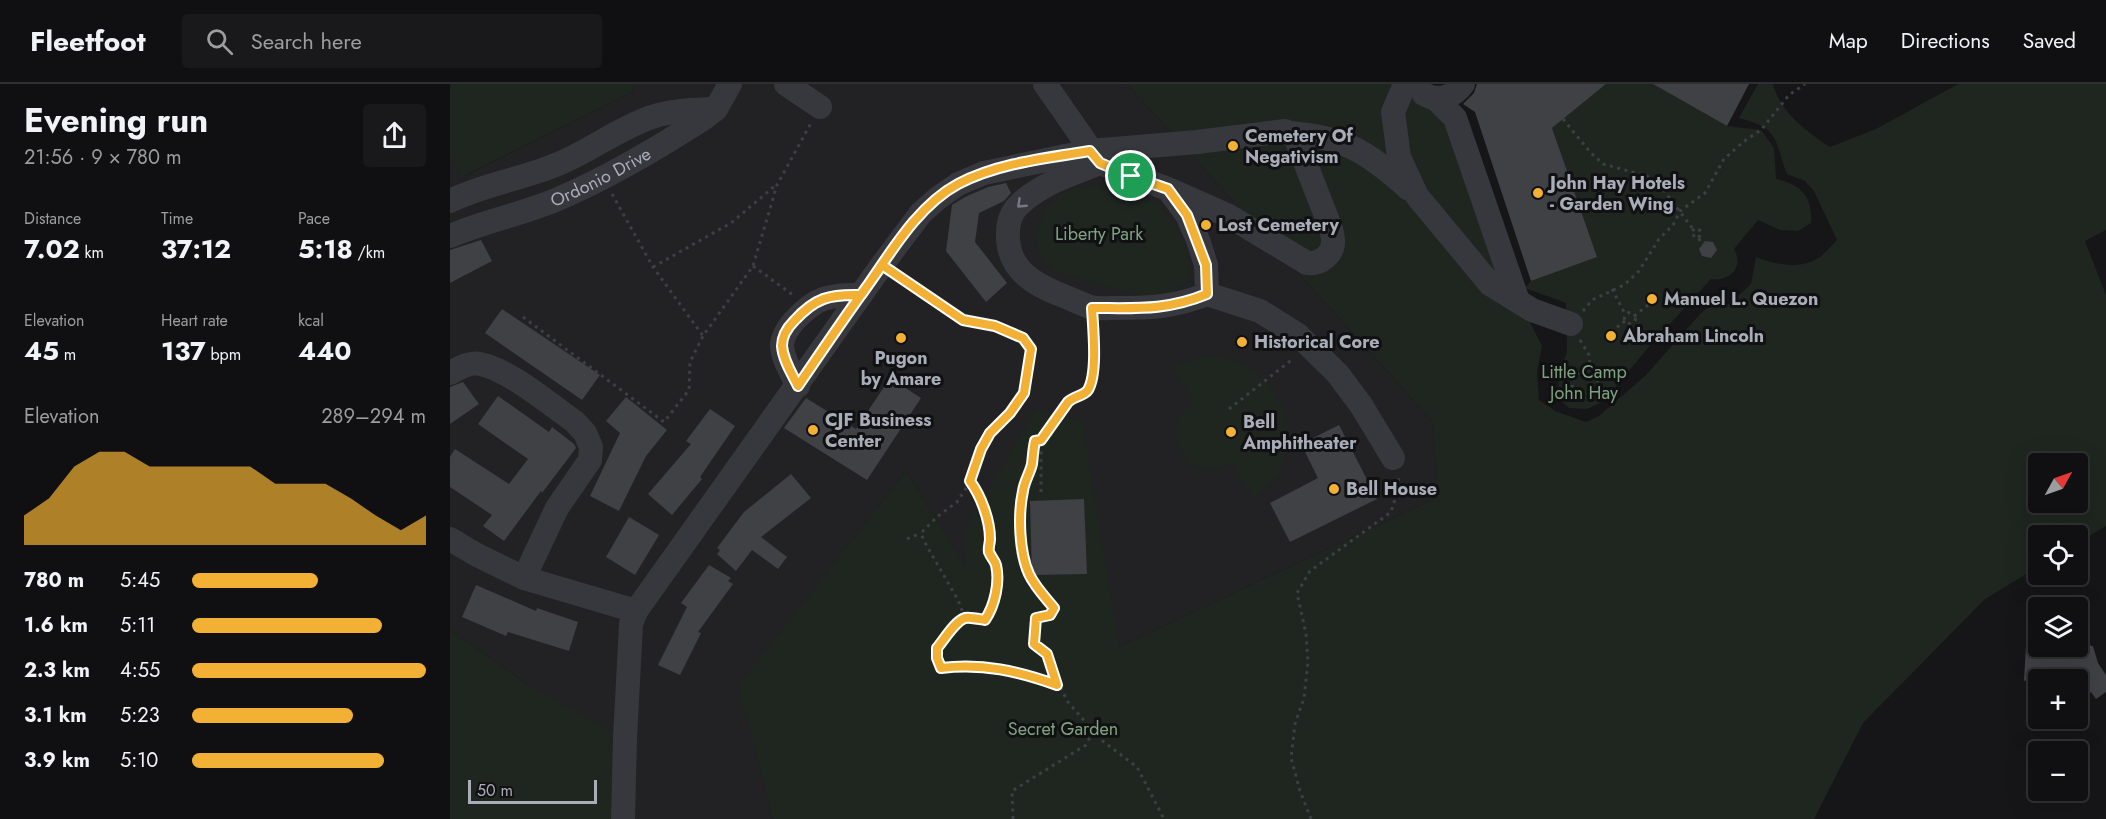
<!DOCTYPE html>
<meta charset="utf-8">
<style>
body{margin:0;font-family:Jost,sans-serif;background:#19191b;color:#f1f3f6;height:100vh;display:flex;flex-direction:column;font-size:22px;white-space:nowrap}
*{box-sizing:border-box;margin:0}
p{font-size:20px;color:#9c9d9f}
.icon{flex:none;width:33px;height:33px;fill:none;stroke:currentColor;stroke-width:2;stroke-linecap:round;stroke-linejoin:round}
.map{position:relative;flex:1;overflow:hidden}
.drawer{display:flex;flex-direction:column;background:#101012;width:450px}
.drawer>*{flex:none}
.needle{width:39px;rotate:50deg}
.controls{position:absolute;left:1578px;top:369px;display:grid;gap:12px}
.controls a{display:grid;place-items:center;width:60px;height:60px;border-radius:6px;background:#101012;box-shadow:0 6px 24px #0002,0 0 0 2px #303032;font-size:30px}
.scale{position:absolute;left:18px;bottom:15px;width:129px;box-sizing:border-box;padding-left:6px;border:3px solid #a8adb8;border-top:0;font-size:16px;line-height:21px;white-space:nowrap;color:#a8adb8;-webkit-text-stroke:4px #111113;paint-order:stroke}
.pin{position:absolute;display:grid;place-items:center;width:51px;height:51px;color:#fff;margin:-26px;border:3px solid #fff;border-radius:50%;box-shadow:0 2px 6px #0007}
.round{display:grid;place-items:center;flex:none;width:63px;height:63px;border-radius:6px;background:#19191b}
.headline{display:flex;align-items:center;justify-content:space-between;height:102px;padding:0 24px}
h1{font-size:33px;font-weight:700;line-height:45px}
.metrics{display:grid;grid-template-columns:repeat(3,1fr);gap:9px;height:102px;padding:6px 24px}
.metrics div{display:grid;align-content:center}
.metrics b{font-size:26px;font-weight:700}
.metrics small{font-size:16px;font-weight:400}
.metrics p{font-size:16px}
.chart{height:168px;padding:12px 24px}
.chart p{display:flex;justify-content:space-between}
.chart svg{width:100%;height:108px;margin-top:6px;fill:#f2b134;opacity:.7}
ul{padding:0 24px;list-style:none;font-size:20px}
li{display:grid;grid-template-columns:96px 72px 1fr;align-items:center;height:45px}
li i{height:15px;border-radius:8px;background:#f2b134}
header{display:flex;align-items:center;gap:36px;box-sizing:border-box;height:84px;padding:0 30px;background:#101012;border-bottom:2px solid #303032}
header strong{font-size:28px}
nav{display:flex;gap:33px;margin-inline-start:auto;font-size:21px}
.search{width:420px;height:54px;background:#19191b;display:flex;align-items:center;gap:15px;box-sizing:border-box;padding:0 21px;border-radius:6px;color:#9c9d9f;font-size:22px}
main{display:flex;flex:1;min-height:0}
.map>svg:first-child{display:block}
</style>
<header>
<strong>Fleetfoot</strong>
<div class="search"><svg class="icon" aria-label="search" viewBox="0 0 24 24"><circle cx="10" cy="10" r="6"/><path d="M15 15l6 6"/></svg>Search here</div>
<nav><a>Map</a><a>Directions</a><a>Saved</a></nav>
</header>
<main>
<section class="drawer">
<div class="headline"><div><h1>Evening run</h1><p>21:56 · 9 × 780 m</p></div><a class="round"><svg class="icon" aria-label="share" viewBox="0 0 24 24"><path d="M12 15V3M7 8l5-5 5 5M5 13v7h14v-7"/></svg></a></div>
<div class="metrics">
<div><p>Distance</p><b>7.02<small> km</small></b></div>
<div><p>Time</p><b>37:12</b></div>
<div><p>Pace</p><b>5:18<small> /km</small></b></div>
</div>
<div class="metrics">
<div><p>Elevation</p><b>45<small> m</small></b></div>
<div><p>Heart rate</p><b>137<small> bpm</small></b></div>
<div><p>kcal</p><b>440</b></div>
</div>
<div class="chart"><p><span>Elevation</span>289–294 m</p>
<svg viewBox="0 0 160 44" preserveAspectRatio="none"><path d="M0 44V32L10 25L20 12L30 6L40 6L50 12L60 12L70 12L80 12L90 12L100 19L110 19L120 19L130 25L140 32L150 38L160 32V44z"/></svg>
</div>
<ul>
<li><b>780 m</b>5:45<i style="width:54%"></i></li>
<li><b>1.6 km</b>5:11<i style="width:81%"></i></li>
<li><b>2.3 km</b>4:55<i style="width:100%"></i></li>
<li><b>3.1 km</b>5:23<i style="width:69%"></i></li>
<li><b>3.9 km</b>5:10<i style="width:82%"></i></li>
</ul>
</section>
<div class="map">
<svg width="1656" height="735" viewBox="0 0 1656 735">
<rect width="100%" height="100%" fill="#161618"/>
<!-- built -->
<path fill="#222225" d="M 184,0 L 677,0 L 983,338 L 988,413 L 669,563 L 563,560 L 456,387 L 289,602 L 323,735 L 173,735 L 80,602 L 0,546 L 0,74 L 15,92 L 182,8 Z"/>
<!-- green -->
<g fill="#1e261f" fill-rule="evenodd">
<path d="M 0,0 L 184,0 L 182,8 L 14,92 L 0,74 Z"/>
<path d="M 677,0 L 966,0 L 976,16 L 1019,59 L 1080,238 L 1092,262 L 1087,288 L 1089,316 L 1105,327 L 1136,338 L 1149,332 L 1196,291 L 1250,230 L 1261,221 L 1279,220 L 1301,200 L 1306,173 C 1326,181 1351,186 1370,173 C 1376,168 1382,161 1387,156 L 1364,107 L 1355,97 L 1337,90 C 1324,56 1330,44 1289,34 L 1308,0 L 1323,0 C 1331,29 1356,47 1380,63 L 1426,45 L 1508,0 L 1656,0 L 1656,146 L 1635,157 L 1656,211 L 1656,442 L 1628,459 L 1628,452 L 1588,452 L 1588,483 L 1535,515 L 1413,639 L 1364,735 L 323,735 L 288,602 L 456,387 L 516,483 L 515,446 L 586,326 L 632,336 L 669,563 L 988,413 L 983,338 ZM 1588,380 L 1628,380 L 1628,418 L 1588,418 Z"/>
<path d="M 1156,0 L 1203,0 L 1277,42 L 1311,46 L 1324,64 L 1326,95 C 1351,100 1363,113 1361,139 L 1348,147 L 1330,146 L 1308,136 L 1284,165 C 1295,183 1279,198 1261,195 L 1197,265 L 1154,317 L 1137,325 L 1119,324 L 1108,314 L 1109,290 L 1117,268 L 1116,219 L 1075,204 L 1081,197 L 1146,173 L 1102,44 Z"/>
<path d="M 650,101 L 709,122 L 728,145 L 739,177 L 739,196 L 721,210 L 696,212 L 603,188 L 590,171 L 585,151 L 594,128 L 610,111 L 627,103 Z"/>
<path d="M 747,273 C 756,274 766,272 775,274 C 826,283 854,348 827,392 C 821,400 810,408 803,414 L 782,380 L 760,387 L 740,380 L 726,360 L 727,336 L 743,317 L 723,283 Z"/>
<path d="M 0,546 L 80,602 L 175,654 L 173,735 L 0,735 Z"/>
</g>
<!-- building -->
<g fill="#404145">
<path d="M 1027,0 L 1156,0 L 1102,44 L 1147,173 L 1081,197 L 1025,28 L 1013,20 L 1024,9 Z"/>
<path d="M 1203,0 L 1299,0 L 1277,42 Z"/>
<path d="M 556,99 L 561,109 L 554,117 L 529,129 L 525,158 L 557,199 L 536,218 L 496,167 L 502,121 L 515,113 L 538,103 Z"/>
<path d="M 31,156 L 42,177 L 0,199 L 0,166 Z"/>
<path d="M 1255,157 L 1263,158 L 1267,166 L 1261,174 L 1252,172 L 1249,165 Z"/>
<path d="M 52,225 L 150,291 L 132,316 L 35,249 Z"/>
<path d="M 440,294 L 471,314 L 417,396 L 334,344 L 356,314 L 406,345 Z"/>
<path d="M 13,298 L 29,320 L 0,340 L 0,303 Z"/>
<path d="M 48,312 L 99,348 L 102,343 L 124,360 L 126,364 L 92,409 L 91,407 L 54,457 L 33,442 L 42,431 L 0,403 L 0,373 L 5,365 L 59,400 L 78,375 L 28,340 Z"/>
<path d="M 176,313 L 217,346 L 196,372 L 169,427 L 140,412 L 170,349 L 156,337 Z"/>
<path d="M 260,325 L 285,342 L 250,393 L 252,395 L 222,431 L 198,410 L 241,360 L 236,357 Z"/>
<path d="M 889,341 L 927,415 L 840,458 L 820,419 L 868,394 L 851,360 Z"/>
<path d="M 341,390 L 361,414 L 311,453 L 337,473 L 328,485 L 302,466 L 286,487 L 267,470 L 270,466 L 267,464 L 294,428 Z"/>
<path d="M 634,415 L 637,490 L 582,491 L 580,417 Z"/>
<path d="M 179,433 L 209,451 L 185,491 L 156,473 Z"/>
<path d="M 259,481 L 281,494 L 278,497 L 283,500 L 248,548 L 251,549 L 230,591 L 208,581 L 237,523 L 231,519 Z"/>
<path d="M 26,501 L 86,527 L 87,524 L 128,538 L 119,567 L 58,548 L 56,552 L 12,533 Z"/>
<path d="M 1628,537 L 1641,562 L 1643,562 L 1648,579 L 1656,591 L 1656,608 L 1646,615 L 1641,608 L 1628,617 L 1628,596 L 1603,596 L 1601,586 L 1574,597 L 1576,561 L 1596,562 L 1595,574 L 1628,566 Z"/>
</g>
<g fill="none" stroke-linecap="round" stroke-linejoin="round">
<!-- path -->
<g stroke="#3d3f44" stroke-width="3" stroke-dasharray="3 4.5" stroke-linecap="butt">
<path d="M 1113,35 L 1140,68 L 1153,80 L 1197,92 L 1209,100 L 1243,145"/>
<path d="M 162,110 L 203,183 L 253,252"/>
<path d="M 1248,153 L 1250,152 L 1251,147 L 1246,144 L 1242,147 L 1242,151 L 1248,153 L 1252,160"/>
<path d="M 303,182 L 343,211"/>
<path d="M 203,183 L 281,139 L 326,101"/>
<path d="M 448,192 L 513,236 L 545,242 L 573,254 L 581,265 L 574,309 L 560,329 L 540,349 L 531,365 L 521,397 C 531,412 540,436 540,455 C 540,460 538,464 539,469 C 541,473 545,477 546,481 C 550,498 545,521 535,536 C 529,535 520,533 515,534 C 504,537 495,555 487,564 L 487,574 L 491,584 C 533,579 568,587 607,601"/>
<path d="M 1162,205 L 1175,230"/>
<path d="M 1133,227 L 1142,216 L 1174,201 L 1189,187 L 1209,155 L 1223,141 L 1230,127 L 1255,109 L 1274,75 L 1293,58 L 1311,46 L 1339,11 L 1355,0"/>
<circle cx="1180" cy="234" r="5.5"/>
<path d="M 1184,232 L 1198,221"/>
<path d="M 73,233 L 214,338 L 239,306 L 240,278 L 253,252 L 303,182 L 327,101 L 361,39"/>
<path d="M 1161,248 L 1175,237"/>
<path d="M 1130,256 L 1139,271 L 1141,289"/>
<circle cx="1135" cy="301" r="13"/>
<path d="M 779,325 L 844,274"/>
<path d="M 591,356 L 585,358 C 583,366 583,372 582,380 C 580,389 574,398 573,407 C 569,430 569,468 579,490 C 585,503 595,513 604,523 L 600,531 L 586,534 L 584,560 L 597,570 L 601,586 L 618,618 L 650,655 L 687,683 L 714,735"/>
<path d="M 591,408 L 591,356 L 612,324 L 623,313 L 635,310 L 639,304 L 644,281 L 643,243"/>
<path d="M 457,455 L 471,449"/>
<path d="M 515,534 L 508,516 L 474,457 L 471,449 L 487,433 L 507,418 L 521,397"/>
<path d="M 563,735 L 562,707 L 636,661 L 641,651 L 638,642"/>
<path d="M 861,735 L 850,707 L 841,674 L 845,640 L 854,614 L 858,578 L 856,550 L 847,509 L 860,487 L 941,428 L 949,402 L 948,393"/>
</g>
<!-- minor -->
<g stroke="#37383d" stroke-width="24">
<path d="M 336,0 L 370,23"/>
<path d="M 595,0 L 650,79 L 718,105 L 737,131 L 748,156 L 756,181 L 757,210"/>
<path d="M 955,0 L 943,28 L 949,73 L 967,112 L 1040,200 L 1082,226 L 1121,240"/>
<path d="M 974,10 C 988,18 1004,13 1013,0"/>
<path d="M 986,15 L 1005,34 L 1068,217"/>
<path d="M 840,49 C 895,53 919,69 959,105"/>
<path d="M 650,79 C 621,91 588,100 566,124 C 557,135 557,151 559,163 C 564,188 585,200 606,209 C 617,213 629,219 640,223 C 648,225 659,224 667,224 C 701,224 725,223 757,210 L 810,227 L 848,251 L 887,289 L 911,321 L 943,374"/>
<path d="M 0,117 C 34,100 73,95 108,80 C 140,67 169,44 202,33 C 223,26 244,26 266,25"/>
<path id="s1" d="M 0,152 C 35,137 73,130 108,115 C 157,94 208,64 253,35 L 266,25 L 280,0"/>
<path d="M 0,289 C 9,284 19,278 30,280 C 58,285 101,321 125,338 L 135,349 L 141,363 L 140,376 L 107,424 L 74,494"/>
<path d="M 348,302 C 342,290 333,276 332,262 C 332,253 338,244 344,237 C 365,214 379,210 411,211"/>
<path d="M 0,455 L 27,471 L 74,494 L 186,527"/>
<path d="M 173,735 L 175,654 L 181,540 L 186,527 L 432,181 L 471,129 L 488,114 L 508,100 L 534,89 L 640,67 L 747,58 L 835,47 L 840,49 L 846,55 L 880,142 C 881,146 883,151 883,156 C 884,170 870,181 857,179 L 779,132 L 718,105"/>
</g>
</g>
<!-- one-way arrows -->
<defs><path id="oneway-chevron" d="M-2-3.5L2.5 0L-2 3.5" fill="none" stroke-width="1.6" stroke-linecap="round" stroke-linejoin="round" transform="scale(1.5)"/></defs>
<use stroke="#757881" href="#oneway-chevron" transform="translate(571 120) rotate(137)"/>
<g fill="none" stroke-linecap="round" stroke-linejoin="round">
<!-- route casing -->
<g stroke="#fff" stroke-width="12">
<path id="route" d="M 681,92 L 650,79 L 640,67 C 597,74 548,79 508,100 C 469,121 443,165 418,201 C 394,234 371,268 348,302 C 342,290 333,276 332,262 C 332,253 337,244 344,237 C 365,214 379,210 411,211 L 432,181 L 513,236 L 545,242 L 573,254 L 581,265 L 574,309 L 560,329 L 540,349 L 531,365 L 520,397 C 531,412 540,436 540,455 C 540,459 538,464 539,468 C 541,473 545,477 546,481 C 550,498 545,521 535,536 C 529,535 520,533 515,534 C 505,537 494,556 487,564 L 487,574 L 491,584 C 533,579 568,587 607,601 L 597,570 L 584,560 L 586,534 L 600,531 L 604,524 C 595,513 585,503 579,490 C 569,468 568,430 573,407 C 574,398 580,389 582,380 C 583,372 583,366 585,357 L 591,356 L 618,318 C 624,312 634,312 638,306 C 648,289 643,244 642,224 C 685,224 716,227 757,210 L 756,181 L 737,131 L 718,105 L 681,92"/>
</g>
<!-- route -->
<use href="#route" stroke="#f2b134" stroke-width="8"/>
</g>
<!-- markers -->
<g fill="#f2b134" stroke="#111113" stroke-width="2">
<circle cx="783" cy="62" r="6"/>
<circle cx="1088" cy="109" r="6"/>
<circle cx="756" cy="141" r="6"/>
<circle cx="1202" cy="215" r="6"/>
<circle cx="1161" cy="252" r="6"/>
<circle cx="451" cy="254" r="6"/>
<circle cx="792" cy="258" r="6"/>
<circle cx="363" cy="346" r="6"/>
<circle cx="781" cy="348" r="6"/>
<circle cx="884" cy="405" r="6"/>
</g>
<g text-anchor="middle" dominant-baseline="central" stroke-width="6" stroke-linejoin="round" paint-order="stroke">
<!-- poi labels -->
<g font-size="18" font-weight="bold" fill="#a8adb8" stroke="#111113" text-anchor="start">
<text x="795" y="52">Cemetery Of<tspan x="795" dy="21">Negativism</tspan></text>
<text x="1100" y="99">John Hay Hotels<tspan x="1100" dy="21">- Garden Wing</tspan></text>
<text x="768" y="141">Lost Cemetery</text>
<text x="1214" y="215">Manuel L. Quezon</text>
<text x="1173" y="252">Abraham Lincoln</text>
<text x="804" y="258">Historical Core</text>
<text x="451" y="274" text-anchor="middle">Pugon<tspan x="451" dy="21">by Amare</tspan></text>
<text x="375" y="336">CJF Business<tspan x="375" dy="21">Center</tspan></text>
<text x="793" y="338">Bell<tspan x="793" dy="21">Amphitheater</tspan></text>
<text x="896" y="405">Bell House</text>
</g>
<!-- street labels -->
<g font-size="18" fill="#a8adb8" stroke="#111113">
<text stroke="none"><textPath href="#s1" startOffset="162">Ordonio Drive</textPath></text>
</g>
<!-- park labels -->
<g font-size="18" fill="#7fa381" stroke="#111113">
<text x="649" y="150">Liberty Park</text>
<text x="1134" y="288">Little Camp<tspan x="1134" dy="21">John Hay</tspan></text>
<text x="613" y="645">Secret Garden</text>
</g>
</g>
</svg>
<div class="controls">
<a><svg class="needle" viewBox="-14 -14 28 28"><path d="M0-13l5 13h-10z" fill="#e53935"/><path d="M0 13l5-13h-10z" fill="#9c9d9f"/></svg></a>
<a><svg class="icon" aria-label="locate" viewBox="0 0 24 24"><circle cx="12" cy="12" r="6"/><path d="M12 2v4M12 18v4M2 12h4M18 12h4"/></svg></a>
<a><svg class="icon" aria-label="layers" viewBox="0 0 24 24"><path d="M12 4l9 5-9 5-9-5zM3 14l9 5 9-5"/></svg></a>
<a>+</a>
<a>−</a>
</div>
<div class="scale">50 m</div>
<div class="pin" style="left:681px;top:92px;background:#1e9e55"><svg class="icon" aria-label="arrive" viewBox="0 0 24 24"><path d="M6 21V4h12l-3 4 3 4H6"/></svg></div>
</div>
</main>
